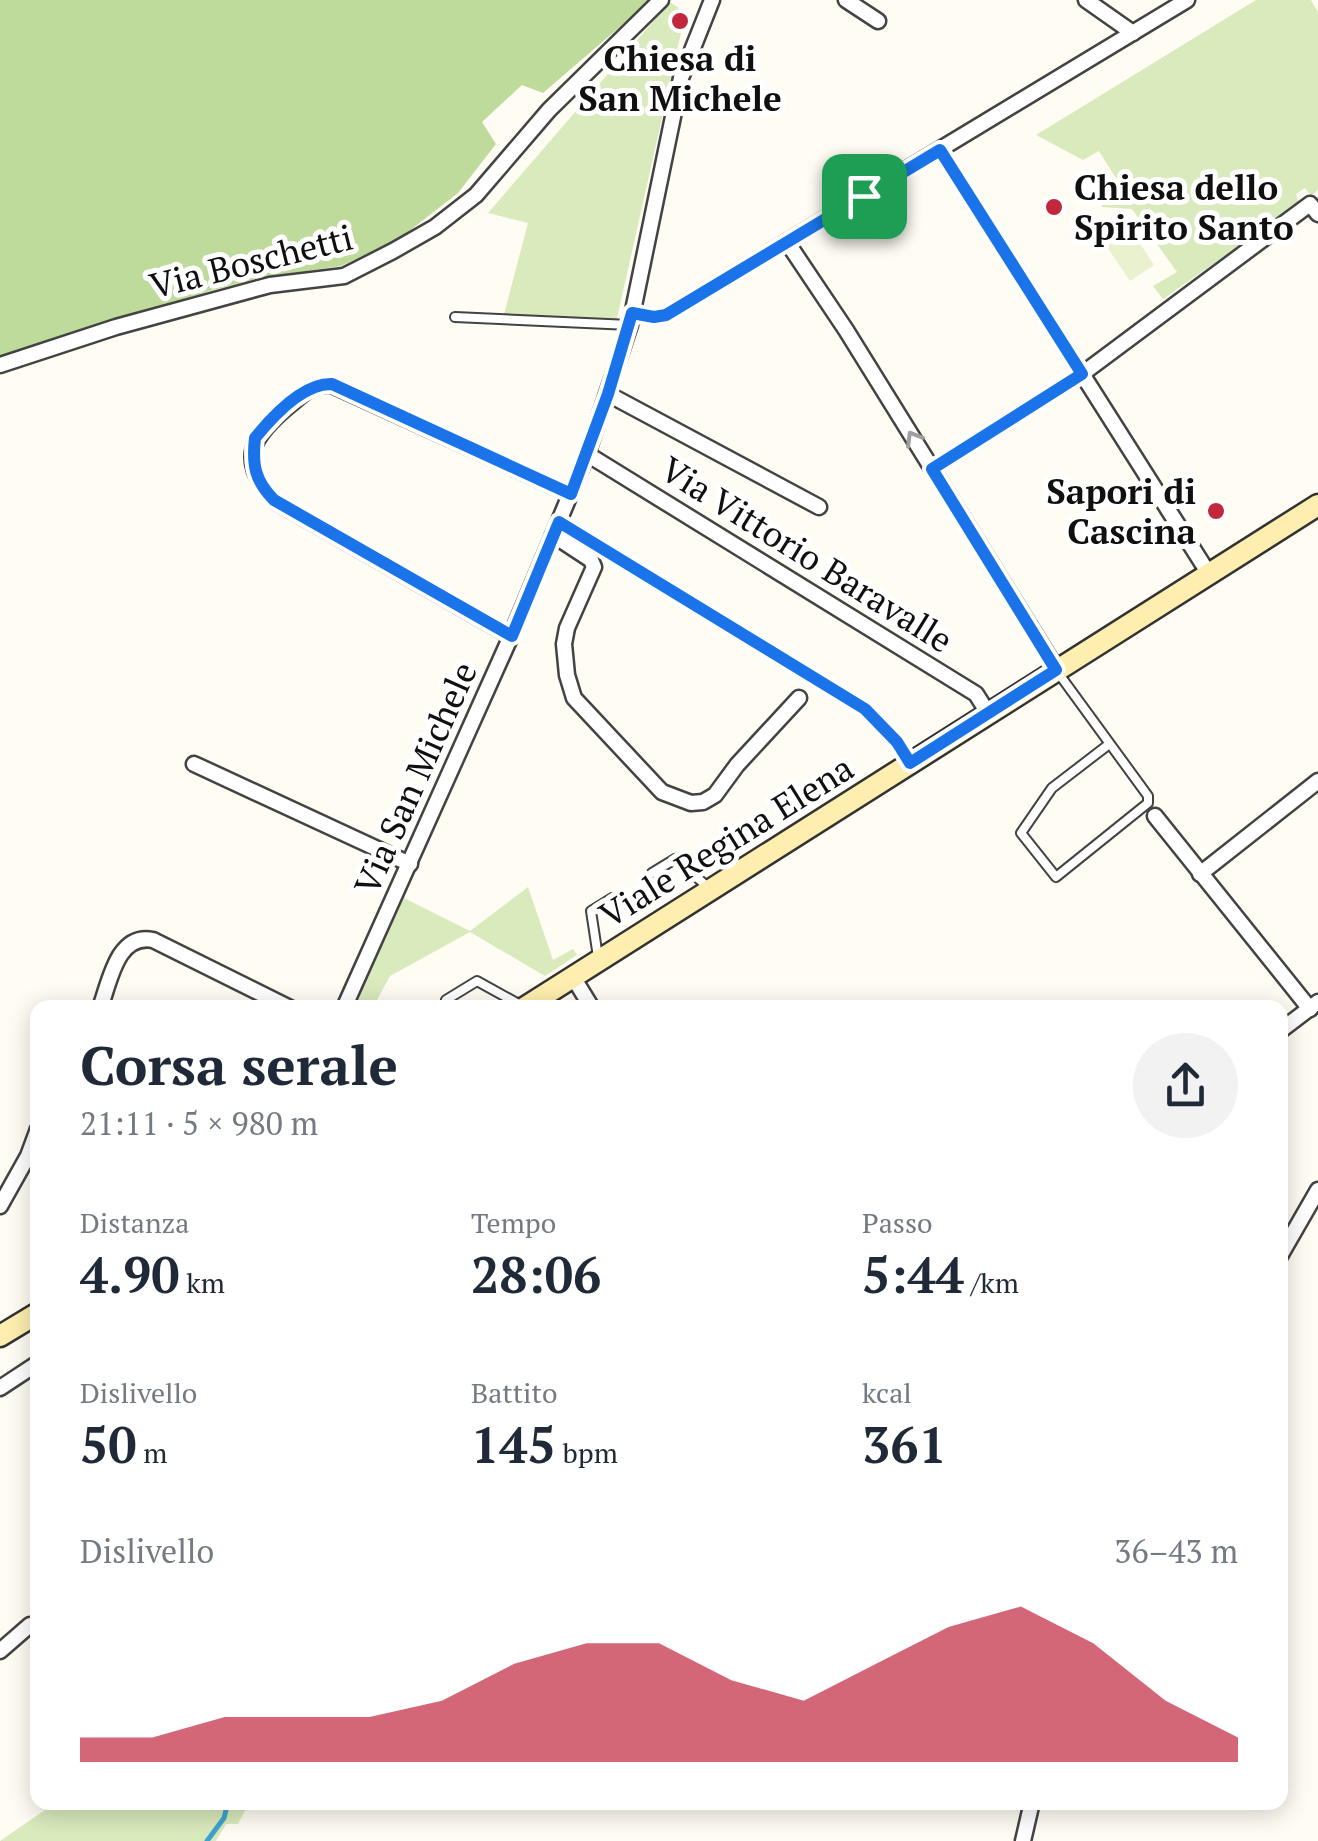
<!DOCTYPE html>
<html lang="it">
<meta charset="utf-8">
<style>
body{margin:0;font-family:"PT Serif",serif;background:#f2f2f3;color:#1f2937;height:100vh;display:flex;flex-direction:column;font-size:38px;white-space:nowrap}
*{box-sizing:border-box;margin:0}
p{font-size:32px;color:#747a83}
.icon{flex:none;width:55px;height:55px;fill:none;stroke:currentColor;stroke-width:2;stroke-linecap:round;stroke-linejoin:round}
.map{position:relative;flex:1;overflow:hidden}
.panel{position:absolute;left:30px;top:1000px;width:1258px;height:810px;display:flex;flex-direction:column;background:#fff;border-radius:20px;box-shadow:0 5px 25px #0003}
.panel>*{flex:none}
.pin{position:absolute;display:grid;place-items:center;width:85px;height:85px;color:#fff;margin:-42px;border-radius:20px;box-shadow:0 5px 15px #0006}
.round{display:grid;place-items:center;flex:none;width:105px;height:105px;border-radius:52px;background:#f2f2f3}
.overview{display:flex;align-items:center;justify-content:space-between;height:170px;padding:0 50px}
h1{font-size:55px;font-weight:700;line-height:75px}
.metrics{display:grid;grid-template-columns:repeat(3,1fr);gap:15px;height:170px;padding:10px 50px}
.metrics div{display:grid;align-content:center}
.metrics b{font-size:50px;font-weight:700}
.metrics small{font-size:28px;font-weight:400}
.metrics p{font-size:28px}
.chart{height:280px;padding:20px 50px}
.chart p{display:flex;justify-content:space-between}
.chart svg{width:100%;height:180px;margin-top:10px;fill:#c2273e;opacity:.7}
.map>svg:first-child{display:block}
</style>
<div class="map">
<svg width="1318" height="1841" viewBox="0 0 1318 1841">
<rect width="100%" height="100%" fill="#fffcf4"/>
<!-- green -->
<g fill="#d9eabc">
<path d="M 1256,0 L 1311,0 L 1318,12 L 1318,190 L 1311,196 L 1305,188 L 1296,194 L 1299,204 L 1163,299 L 1153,286 L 1177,272 L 1132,209 L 1102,207 L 1102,187 L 1116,178 L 1099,151 L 1083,160 L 1036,135 Z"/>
<path d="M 670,2 L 679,8 L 668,24 L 681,33 L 616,323 L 503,318 L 528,223 L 488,213 Z"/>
<path d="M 528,887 L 553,960 L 573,949 L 577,955 L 545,976 L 470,932 L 390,976 L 373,1007 L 355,1007 L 404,898 L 470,931 Z"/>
<path d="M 55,1803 L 55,1802 L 249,1803 L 238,1824 L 226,1824 L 216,1841 L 0,1841 Z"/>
</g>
<!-- forest -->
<path fill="#bfdb9c" d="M 0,0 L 651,0 L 543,93 L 522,85 L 482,122 L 496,144 L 458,193 L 399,239 L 341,266 L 265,277 L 213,290 L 0,356 Z"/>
<!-- pitch -->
<path fill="#e9f1ce" d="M 1126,222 L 1154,265 L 1130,281 L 1101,238 Z"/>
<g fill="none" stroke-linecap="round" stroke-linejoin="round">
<!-- stream -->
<path stroke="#3fa3ce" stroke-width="5" d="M 207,1841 L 224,1818 L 228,1802"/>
<!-- service casing -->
<g stroke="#434343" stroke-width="12">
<g id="service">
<path d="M 455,317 L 630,325"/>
<path d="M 1059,674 L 1148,796 L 1148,803 L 1056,877 L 1021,833 L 1052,788 L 1108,745"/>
<path d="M 652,873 L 675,859 L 708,887"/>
<path d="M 598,957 L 591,911 L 612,898"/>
<path d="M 446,1000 L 477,981 L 524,1007"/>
</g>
</g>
<!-- pedestrian casing -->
<g stroke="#434343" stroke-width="16">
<path id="pedestrian" d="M 559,522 L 865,709 L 897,742 L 910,763"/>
</g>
<!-- minor casing -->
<g stroke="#434343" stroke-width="19">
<g id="minor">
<path d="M 846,0 L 878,21"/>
<path d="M 1086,0 L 1133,33"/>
<path d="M 940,150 L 1209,574"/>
<path d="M 787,242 L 846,330 L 1057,670"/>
<path d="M 632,313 L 654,317 L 666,315 L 1187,0"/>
<path d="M 0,365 L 116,327 L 270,285 L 344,276 L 393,251 L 435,227 L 476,195 L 549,110 L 661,0"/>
<path d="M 608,394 L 819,507"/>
<path d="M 587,454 L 976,694 L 988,713"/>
<path d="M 932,469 L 1082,374 L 1310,204 L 1318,214"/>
<path d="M 553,535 L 591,560 L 594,567 L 567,628 L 564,644 L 567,675 L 574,698 L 662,792 L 691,803 L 703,802 L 715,795 L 737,765 L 799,698"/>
<path d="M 511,636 L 275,501 C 235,459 253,435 291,404 C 304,393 313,383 332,385 L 571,494"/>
<path d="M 194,764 L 410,864"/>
<path d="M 1155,816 L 1310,1009"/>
<path d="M 1200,874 L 1318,781"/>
<path d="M 573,977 L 592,1008"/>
<path d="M 100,1008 C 110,981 117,933 153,940 L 290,1008"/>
<path d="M 344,1008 L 511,636 L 587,454 L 630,325 L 681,78 L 712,0"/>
<path d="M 1280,1031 L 1318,1002"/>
<path d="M 0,1206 L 28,1156 L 38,1129"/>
<path d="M 1280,1256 L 1318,1190"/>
<path d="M 0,1388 L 38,1363"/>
<path d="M 0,1651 L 30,1625"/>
<path d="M 1023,1841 L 1032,1802"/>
</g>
</g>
<!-- secondary casing -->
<g stroke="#323232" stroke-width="25">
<g id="secondary">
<path d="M 524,1008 L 1318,505"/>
<path d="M 0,1336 L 38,1313"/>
</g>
</g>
<!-- service -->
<use href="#service" stroke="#fff" stroke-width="8"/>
<!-- pedestrian -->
<use href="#pedestrian" stroke="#fff" stroke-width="11"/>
<!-- minor -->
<use href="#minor" stroke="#fff" stroke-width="14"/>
<!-- secondary -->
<use href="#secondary" stroke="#feeeaf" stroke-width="20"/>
</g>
<!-- one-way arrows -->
<defs><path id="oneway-chevron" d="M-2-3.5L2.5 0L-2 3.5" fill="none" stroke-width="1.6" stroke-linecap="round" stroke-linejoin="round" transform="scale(2.5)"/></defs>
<use stroke="#9f9f9f" href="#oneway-chevron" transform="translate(913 438) rotate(-121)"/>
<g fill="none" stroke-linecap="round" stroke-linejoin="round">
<!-- route casing -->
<g stroke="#fff" stroke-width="20">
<path id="route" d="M 940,150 L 1082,374 L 932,469 L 1056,670 L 910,763 L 897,742 L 865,709 L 559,522 L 512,636 L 274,500 C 255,481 252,465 255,438 C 272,417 303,383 332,384 L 571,494 L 608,394 L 632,313 L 654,317 L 666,315 Z"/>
</g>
<!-- route -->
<use href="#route" stroke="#1a73e8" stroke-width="12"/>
</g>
<!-- markers -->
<g fill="#c2273e" stroke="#fff" stroke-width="4">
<circle cx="680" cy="21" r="10"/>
<circle cx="1054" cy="207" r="10"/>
<circle cx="1216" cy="511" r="10"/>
</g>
<g text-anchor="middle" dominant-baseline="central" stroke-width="10" stroke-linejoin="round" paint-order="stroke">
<!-- poi labels -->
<g font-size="35" font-weight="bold" fill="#101010" stroke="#fff">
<text x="680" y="58">Chiesa di<tspan x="680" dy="40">San Michele</tspan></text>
<text x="1074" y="187" text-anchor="start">Chiesa dello<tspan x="1074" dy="40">Spirito Santo</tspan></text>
<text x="1196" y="491" text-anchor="end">Sapori di<tspan x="1196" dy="40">Cascina</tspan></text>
</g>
<!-- street labels -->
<g font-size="35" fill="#101010" stroke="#fff">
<text transform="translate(251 261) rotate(-14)">Via Boschetti</text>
<text transform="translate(807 554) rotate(32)">Via Vittorio Baravalle</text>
<text transform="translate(415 778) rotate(-66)">Via San Michele</text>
<text transform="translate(726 841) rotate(-32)">Viale Regina Elena</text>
</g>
</g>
</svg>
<div class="pin" style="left:864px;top:196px;background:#1e9e55"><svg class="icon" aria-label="arrive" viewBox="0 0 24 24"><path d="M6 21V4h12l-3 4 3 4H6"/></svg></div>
<section class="panel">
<div class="overview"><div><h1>Corsa serale</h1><p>21:11 · 5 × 980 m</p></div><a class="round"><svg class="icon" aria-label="share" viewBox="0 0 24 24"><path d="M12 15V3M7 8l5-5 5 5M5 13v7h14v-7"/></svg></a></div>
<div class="metrics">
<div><p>Distanza</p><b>4.90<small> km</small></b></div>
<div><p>Tempo</p><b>28:06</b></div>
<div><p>Passo</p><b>5:44<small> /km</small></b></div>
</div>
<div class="metrics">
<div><p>Dislivello</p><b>50<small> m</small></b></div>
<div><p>Battito</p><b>145<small> bpm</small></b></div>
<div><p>kcal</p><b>361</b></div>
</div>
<div class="chart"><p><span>Dislivello</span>36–43 m</p>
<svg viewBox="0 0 160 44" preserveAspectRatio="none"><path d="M0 44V38L10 38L20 33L30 33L40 33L50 29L60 20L70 15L80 15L90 24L100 29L110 20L120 11L130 6L140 15L150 29L160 38V44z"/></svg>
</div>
</section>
</div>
